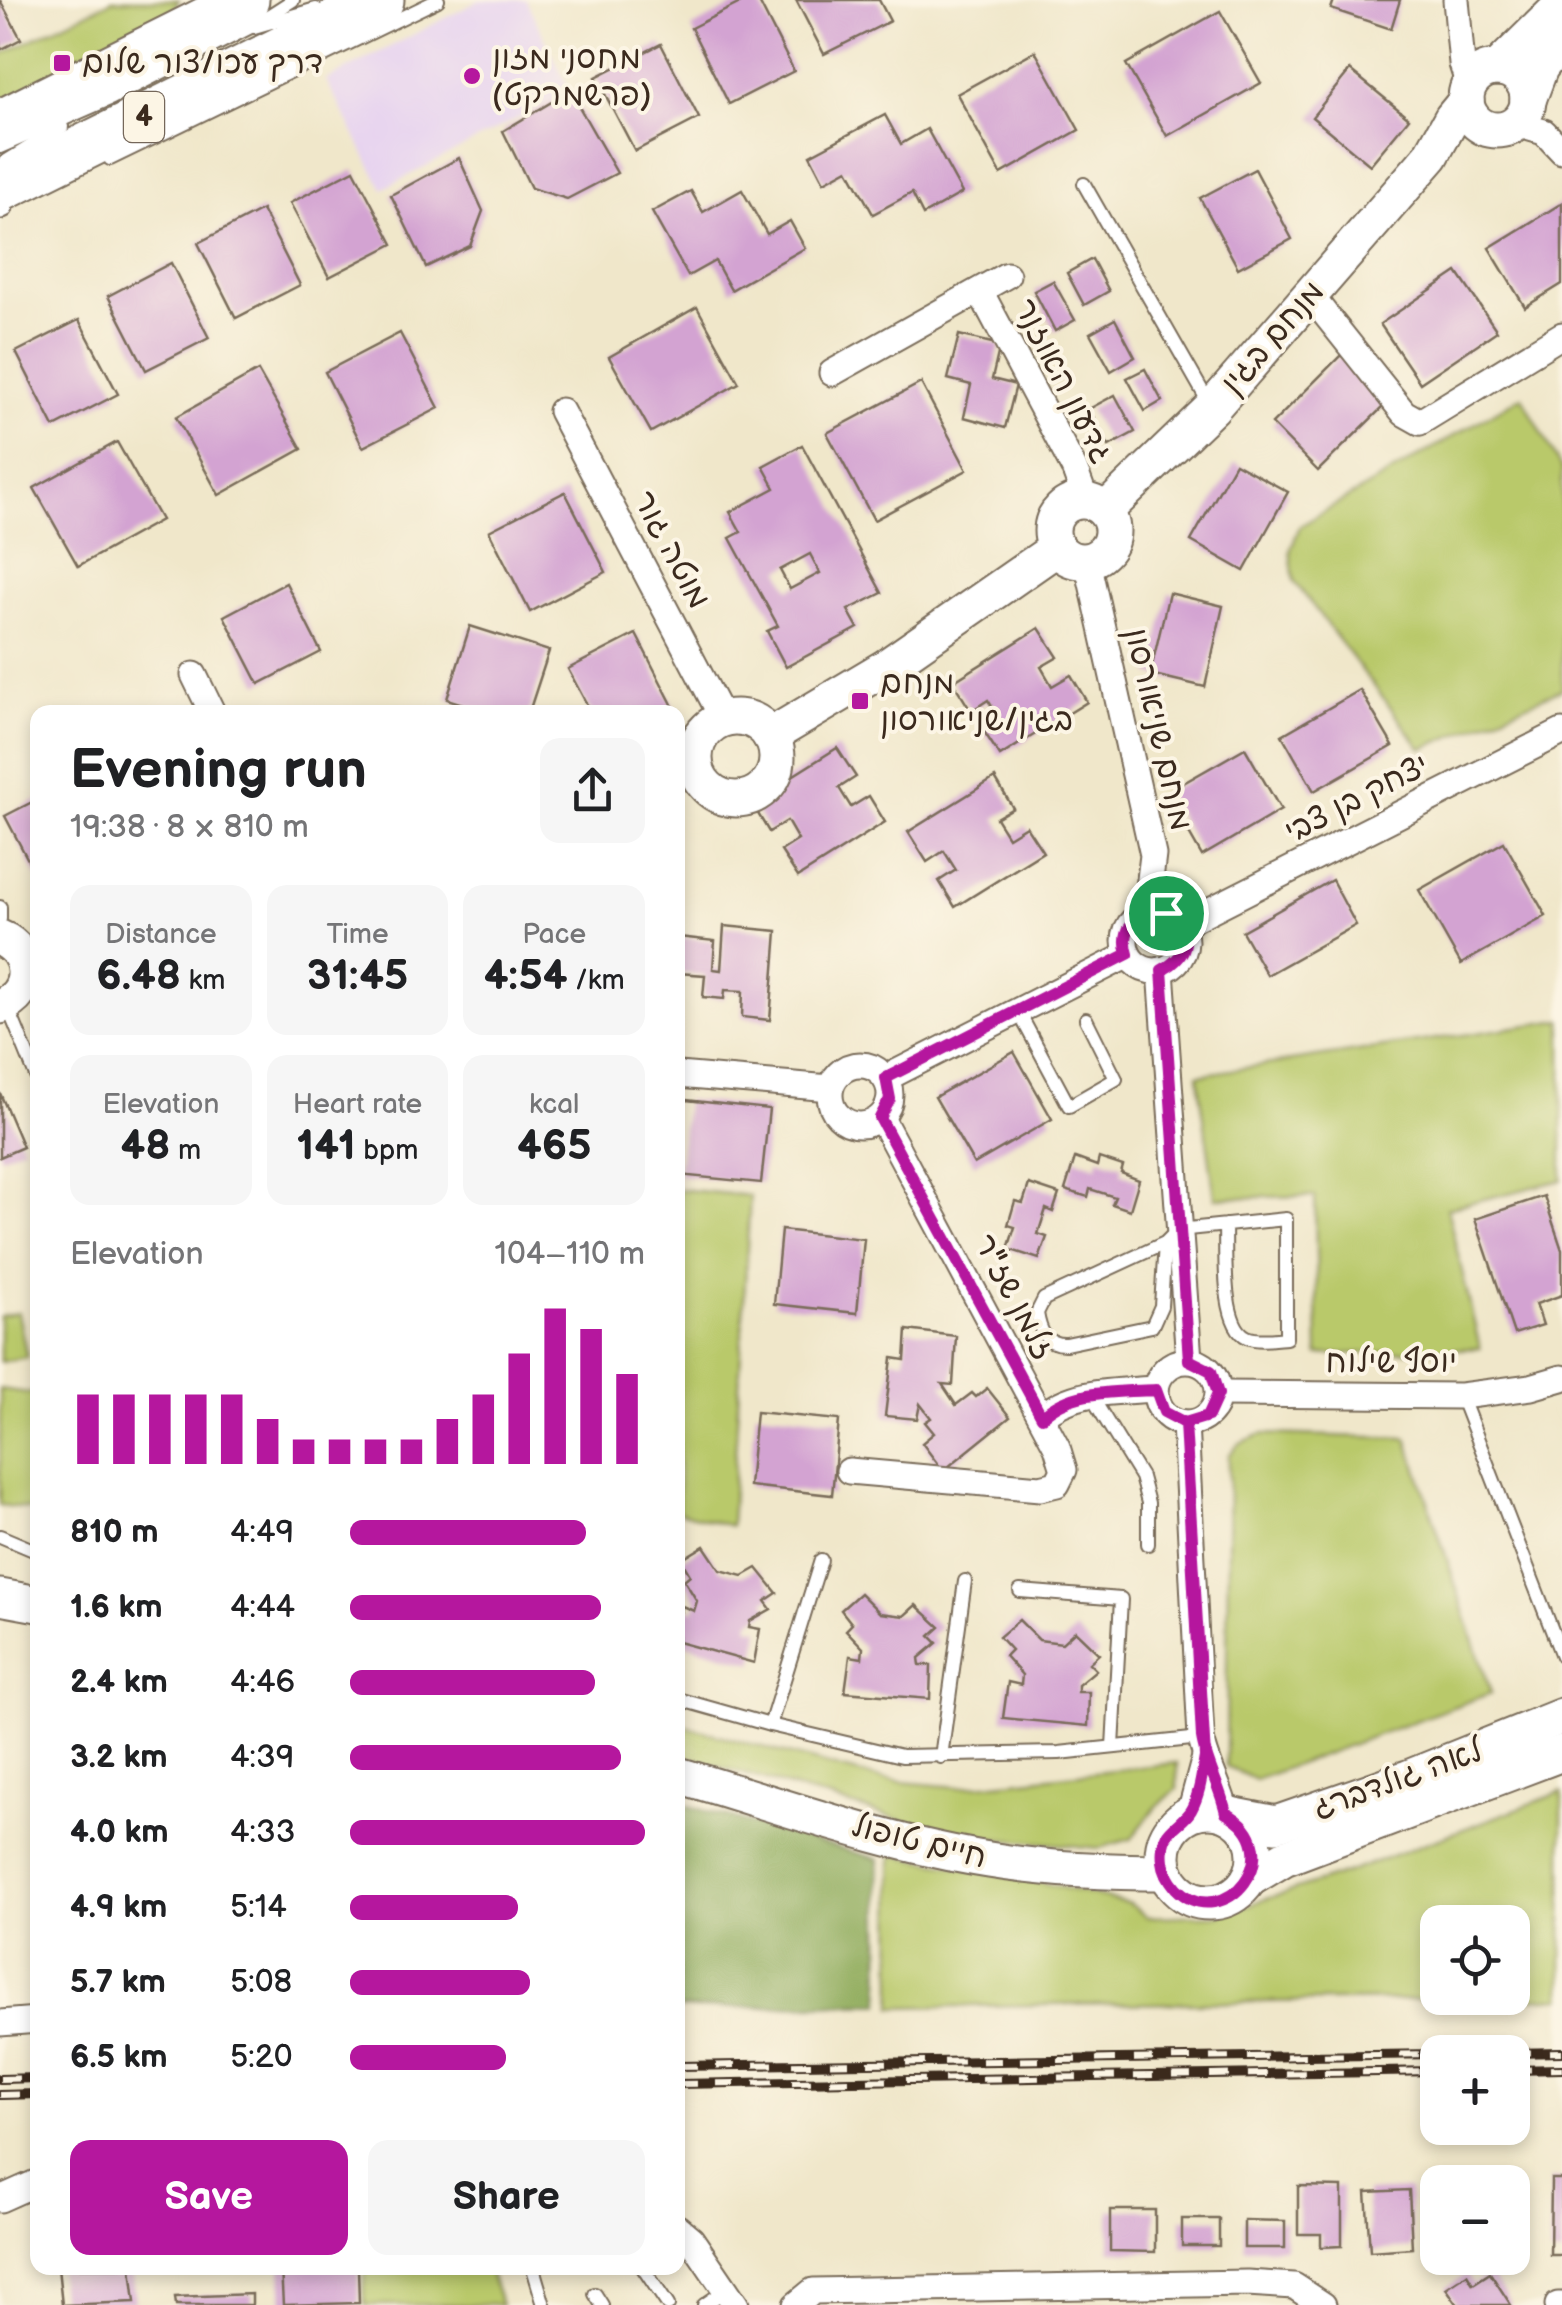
<!DOCTYPE html>
<meta charset="utf-8">
<style>
body{margin:0;font-family:"Balsamiq Sans","Playpen Sans Hebrew",sans-serif;background:#f6f6f6;color:#202124;height:100vh;display:flex;flex-direction:column;font-size:38px;white-space:nowrap}
*{box-sizing:border-box;margin:0}
p{font-size:32px;color:#757577}
.icon{flex:none;width:55px;height:55px;fill:none;stroke:currentColor;stroke-width:2;stroke-linecap:round;stroke-linejoin:round}
.map{position:relative;flex:1;overflow:hidden}
.sheet{position:absolute;left:30px;top:705px;width:655px;height:1570px;display:flex;flex-direction:column;background:#fff;border-radius:20px;box-shadow:0 5px 15px #0003}
.sheet>*{flex:none}
.fabs{position:absolute;left:1420px;top:1905px;display:grid;gap:20px}
.fabs a{display:grid;place-items:center;width:110px;height:110px;border-radius:20px;background:#fff;box-shadow:0 5px 15px #0003;font-size:50px}
.pin{position:absolute;display:grid;place-items:center;width:85px;height:85px;color:#fff;margin:-42px;border:5px solid #fff;border-radius:50%;box-shadow:0 2px 10px #0007}
.round{display:grid;place-items:center;flex:none;width:105px;height:105px;border-radius:20px;background:#f6f6f6}
.head{display:flex;align-items:center;justify-content:space-between;height:170px;padding:0 40px}
h1{font-size:55px;font-weight:800;line-height:75px}
.stats{display:grid;grid-template-columns:repeat(3,1fr);gap:15px;height:170px;padding:10px 40px}
.stats div{display:grid;align-content:center;border-radius:20px;background:#f6f6f6;text-align:center}
.stats b{font-size:42px;font-weight:800}
.stats small{font-size:28px;font-weight:400}
.stats p{font-size:28px}
.chart{height:280px;padding:20px 40px}
.chart p{display:flex;justify-content:space-between}
.chart svg{width:100%;height:180px;margin-top:10px;stroke:#b5179e;stroke-width:6}
.cta{display:flex;gap:20px;margin-top:auto;padding:20px 40px}
.cta a{flex:1;height:115px;border-radius:20px;background:#b5179e;color:#fff;font-size:40px;font-weight:800;line-height:115px;text-align:center}
.cta a+a{background:#f6f6f6;color:#202124}
ul{padding:0 40px;list-style:none;font-size:32px}
li{display:grid;grid-template-columns:160px 120px 1fr;align-items:center;height:75px}
li i{height:25px;border-radius:12px;background:#b5179e}
.map>svg:first-child{display:block}
</style>
<div class="map">
<svg width="1562" height="2305" viewBox="0 0 1562 2305">
<rect width="100%" height="100%" fill="#fcf5e5"/>
<filter id="ink" filterUnits="userSpaceOnUse"><feTurbulence type="fractalNoise" baseFrequency=".01" numOctaves="2"/><feDisplacementMap in="SourceGraphic" scale="20" xChannelSelector="R" yChannelSelector="G"/><feConvolveMatrix kernelMatrix="1 2 1 2 8 2 1 2 1" color-interpolation-filters="sRGB"/></filter>
<filter id="wash" filterUnits="userSpaceOnUse"><feTurbulence type="fractalNoise" baseFrequency=".0048" numOctaves="4" result="noise"/><feDisplacementMap in="SourceGraphic" scale="40" xChannelSelector="R" yChannelSelector="G"/><feGaussianBlur stdDeviation="2.25" result="paint"/><feColorMatrix in="noise" values="0 0 0 0 0 0 0 0 0 0 0 0 0 0 0 0 0 1.4 0 .05"/><feComposite in="paint" operator="in"/></filter>
<g filter="url(#wash)">
<rect width="100%" height="100%" fill="#f0e7ca"/>
<!-- built -->
<path fill="#e6d2f0" d="M 480,0 L 526,0 L 570,91 L 383,189 L 326,80 Z"/>
<!-- green -->
<g fill="#b9c96b" stroke="#7a7a44" stroke-width="2.5" fill-rule="evenodd">
<path d="M 113,0 L 179,0 L 168,20 L 0,112 L 0,55 Z"/>
<path d="M 1522,396 L 1562,470 L 1562,689 L 1422,749 L 1294,581 L 1290,551 L 1300,526 Z"/>
<path d="M 1562,1020 L 1562,1180 L 1447,1208 L 1480,1348 L 1318,1355 L 1315,1196 L 1215,1198 L 1198,1075 Z"/>
<path d="M 678,1189 L 750,1196 L 731,1526 L 678,1512 Z"/>
<path d="M 18,1312 L 27,1357 L 0,1362 L 0,1316 Z"/>
<path d="M 0,1389 L 37,1394 L 37,1510 L 0,1505 Z"/>
<path d="M 1262,1434 L 1407,1438 L 1491,1693 L 1255,1780 L 1226,1766 L 1229,1455 L 1240,1443 Z"/>
<path d="M 678,1724 L 869,1776 L 901,1782 L 959,1787 L 1177,1763 L 1177,1789 L 1157,1806 L 1131,1839 L 1099,1848 L 951,1835 L 678,1754 Z"/>
<path d="M 1562,1792 L 1562,1998 L 893,2007 L 892,1855 L 1027,1879 L 1130,1904 L 1147,1917 L 1217,1915 L 1346,1873 ZM 1438,1922 L 1512,1922 L 1512,1998 L 1438,1998 Z"/>
<path d="M 364,2268 L 488,2268 L 501,2305 L 365,2305 Z"/>
</g>
<!-- forest -->
<path fill="#92ad5f" stroke="#666c3e" stroke-width="2.5" d="M 678,1803 L 879,1859 L 881,2003 L 678,2009 Z"/>
<g id="blocks">
<!-- building -->
<g fill="#d3a3d2" fill-rule="evenodd">
<path d="M 0,0 L 21,39 L 0,50 Z"/>
<path d="M 746,0 L 758,0 L 794,71 L 729,104 L 691,28 Z"/>
<path d="M 796,0 L 879,0 L 890,21 L 824,54 Z"/>
<path d="M 1334,0 L 1400,0 L 1391,29 L 1331,9 Z"/>
<path d="M 1220,11 L 1261,83 L 1167,136 L 1126,64 Z"/>
<path d="M 661,44 L 699,118 L 635,151 L 596,77 Z"/>
<path d="M 1035,51 L 1079,130 L 1001,174 L 957,94 Z"/>
<path d="M 1350,70 L 1409,118 L 1370,165 L 1312,117 Z"/>
<path d="M 570,91 L 617,173 L 567,199 L 531,188 L 503,131 Z"/>
<path d="M 885,115 L 901,144 L 927,129 L 962,193 L 923,215 L 912,193 L 873,214 L 848,169 L 824,182 L 810,155 Z"/>
<path d="M 459,158 L 483,211 L 470,246 L 426,267 L 391,195 Z"/>
<path d="M 1255,169 L 1292,239 L 1238,268 L 1200,198 Z"/>
<path d="M 354,170 L 393,244 L 329,277 L 290,203 Z"/>
<path d="M 742,190 L 767,234 L 790,221 L 805,248 L 731,290 L 715,261 L 688,276 L 652,212 L 691,191 L 703,212 Z"/>
<path d="M 1562,203 L 1562,284 L 1525,307 L 1489,248 Z"/>
<path d="M 262,210 L 300,285 L 236,318 L 198,243 Z"/>
<path d="M 1092,259 L 1109,291 L 1084,305 L 1067,273 Z"/>
<path d="M 171,263 L 209,338 L 146,370 L 108,296 Z"/>
<path d="M 1457,272 L 1497,331 L 1420,383 L 1380,324 Z"/>
<path d="M 1053,281 L 1075,320 L 1055,331 L 1034,291 Z"/>
<path d="M 697,307 L 739,383 L 651,432 L 609,357 Z"/>
<path d="M 1115,319 L 1135,357 L 1111,371 L 1090,333 Z"/>
<path d="M 79,320 L 118,394 L 54,427 L 16,352 Z"/>
<path d="M 400,333 L 439,408 L 363,447 L 325,372 Z"/>
<path d="M 959,335 L 1000,345 L 992,379 L 1016,385 L 1005,428 L 964,417 L 971,385 L 948,379 Z"/>
<path d="M 1341,355 L 1387,403 L 1318,471 L 1272,424 Z"/>
<path d="M 1145,369 L 1162,401 L 1145,411 L 1127,378 Z"/>
<path d="M 258,371 L 302,449 L 219,495 L 176,417 Z"/>
<path d="M 921,383 L 967,470 L 874,520 L 827,433 Z"/>
<path d="M 1115,395 L 1135,432 L 1109,446 L 1089,409 Z"/>
<path d="M 117,442 L 161,520 L 78,566 L 34,488 Z"/>
<path d="M 802,445 L 882,593 L 848,610 L 858,628 L 786,667 L 767,631 L 778,626 L 730,538 L 741,532 L 730,512 L 775,488 L 763,466 ZM 810,554 L 820,573 L 790,589 L 780,570 Z"/>
<path d="M 1235,463 L 1288,492 L 1244,571 L 1191,541 Z"/>
<path d="M 565,492 L 606,572 L 530,612 L 489,531 Z"/>
<path d="M 286,583 L 321,652 L 259,684 L 224,616 Z"/>
<path d="M 1169,593 L 1223,606 L 1205,687 L 1150,674 Z"/>
<path d="M 470,626 L 549,651 L 529,712 L 488,712 L 447,699 Z"/>
<path d="M 1039,628 L 1058,657 L 1041,667 L 1052,686 L 1071,675 L 1087,702 L 1000,756 L 983,730 L 1000,719 L 988,700 L 971,711 L 953,682 Z"/>
<path d="M 636,634 L 676,712 L 591,712 L 568,669 Z"/>
<path d="M 1360,690 L 1393,746 L 1314,791 L 1282,735 Z"/>
<path d="M 837,748 L 856,777 L 839,788 L 851,807 L 869,796 L 885,822 L 798,877 L 781,851 L 798,840 L 787,821 L 769,832 L 751,802 Z"/>
<path d="M 1245,748 L 1281,810 L 1202,856 L 1166,793 Z"/>
<path d="M 995,778 L 1013,808 L 996,818 L 1008,837 L 1026,826 L 1043,852 L 955,907 L 939,881 L 956,870 L 944,851 L 927,862 L 908,832 Z"/>
<path d="M 38,799 L 38,879 L 5,816 Z"/>
<path d="M 1504,842 L 1546,916 L 1461,964 L 1419,890 Z"/>
<path d="M 1332,880 L 1356,925 L 1267,975 L 1242,931 Z"/>
<path d="M 724,926 L 777,931 L 770,1020 L 742,1017 L 743,991 L 725,990 L 724,999 L 703,997 L 705,975 L 678,973 L 678,937 L 715,941 L 713,969 L 721,970 Z"/>
<path d="M 1014,1052 L 1052,1119 L 974,1164 L 935,1097 Z"/>
<path d="M 0,1093 L 23,1147 L 0,1157 Z"/>
<path d="M 686,1100 L 769,1109 L 761,1183 L 678,1175 Z"/>
<path d="M 1075,1158 L 1097,1166 L 1099,1158 L 1123,1166 L 1121,1173 L 1139,1180 L 1130,1210 L 1112,1204 L 1115,1197 L 1090,1189 L 1088,1197 L 1065,1190 Z"/>
<path d="M 1029,1184 L 1059,1194 L 1053,1212 L 1046,1209 L 1038,1234 L 1047,1237 L 1039,1259 L 1008,1249 L 1015,1227 L 1008,1225 L 1015,1201 L 1023,1203 Z"/>
<path d="M 1544,1196 L 1562,1250 L 1562,1295 L 1536,1304 L 1543,1325 L 1514,1334 L 1475,1219 Z"/>
<path d="M 781,1230 L 864,1239 L 857,1313 L 774,1304 Z"/>
<path d="M 907,1330 L 956,1336 L 953,1385 L 942,1384 L 956,1405 L 972,1393 L 976,1397 L 987,1388 L 1010,1417 L 943,1471 L 922,1443 L 934,1433 L 925,1422 L 931,1418 L 920,1404 L 917,1419 L 885,1416 L 892,1358 L 905,1360 Z"/>
<path d="M 756,1412 L 839,1420 L 832,1495 L 749,1486 Z"/>
<path d="M 704,1546 L 720,1570 L 743,1576 L 757,1568 L 777,1593 L 765,1601 L 771,1609 L 750,1621 L 749,1627 L 760,1629 L 754,1663 L 678,1642 L 678,1622 L 682,1606 L 694,1611 L 697,1601 L 684,1580 L 690,1575 L 681,1560 Z"/>
<path d="M 860,1593 L 880,1613 L 904,1616 L 916,1605 L 940,1627 L 930,1636 L 937,1643 L 919,1658 L 920,1665 L 931,1665 L 930,1699 L 845,1692 L 850,1656 L 862,1658 L 863,1648 L 846,1630 L 852,1624 L 841,1610 Z"/>
<path d="M 1019,1620 L 1039,1640 L 1062,1643 L 1075,1631 L 1099,1654 L 1089,1663 L 1096,1670 L 1078,1685 L 1078,1692 L 1089,1692 L 1088,1726 L 1003,1718 L 1008,1682 L 1021,1685 L 1022,1675 L 1005,1656 L 1011,1650 L 999,1637 Z"/>
<path d="M 1551,2179 L 1562,2179 L 1562,2255 L 1550,2255 Z"/>
<path d="M 1298,2186 L 1342,2187 L 1342,2246 L 1321,2247 L 1321,2234 L 1298,2234 Z"/>
<path d="M 1409,2190 L 1412,2248 L 1370,2251 L 1366,2192 Z"/>
<path d="M 1110,2210 L 1155,2210 L 1155,2252 L 1110,2251 Z"/>
<rect x="1182" y="2219" width="37" height="27"/>
<path d="M 1244,2220 L 1285,2221 L 1285,2248 L 1244,2248 Z"/>
<path d="M 58,2268 L 131,2268 L 135,2302 L 62,2305 Z"/>
<path d="M 281,2268 L 358,2268 L 359,2303 L 283,2305 Z"/>
<path d="M 1490,2273 L 1511,2305 L 1458,2305 L 1446,2288 L 1467,2274 L 1473,2284 Z"/>
<path d="M 252,2294 L 252,2305 L 176,2305 L 175,2297 Z"/>
</g>
</g>
</g>
<g filter="url(#ink)">
<use href="#blocks" fill-opacity="0" stroke="#7a6c5a" stroke-width="2.5"/>
<g fill="none" stroke-linecap="round" stroke-linejoin="round">
<!-- lane casing -->
<g stroke="#7a6c5a" stroke-width="16">
<g id="lane">
<path d="M 254,27 L 316,9"/>
<path d="M 0,147 L 112,98 L 251,27 L 293,0"/>
<path d="M 110,159 L 438,0"/>
<path d="M 0,165 L 62,127"/>
<path d="M 1084,184 L 1209,403"/>
<path d="M 0,213 L 6,210"/>
<path d="M 0,907 L 0,919"/>
<path d="M 7,1005 L 38,1081"/>
<path d="M 1018,1011 L 1069,1106 L 1116,1079 L 1086,1019"/>
<path d="M 1165,1243 L 1161,1306 L 1152,1326 L 1066,1344 C 1046,1345 1040,1332 1037,1313 L 1044,1299 L 1165,1243 L 1178,1230 L 1286,1219 L 1286,1338 C 1274,1339 1258,1342 1247,1337 C 1221,1325 1226,1251 1225,1225"/>
<path d="M 1090,1394 L 1141,1477 L 1148,1503 L 1148,1544"/>
<path d="M 1461,1396 L 1562,1656"/>
<path d="M 0,1536 L 38,1552"/>
<path d="M 1020,1591 L 1121,1599 L 1113,1747"/>
<path d="M 678,1699 L 770,1725 L 902,1756 L 1059,1753 L 1201,1738"/>
<path d="M 770,1725 L 821,1560"/>
<path d="M 941,1757 L 965,1581"/>
<path d="M 533,2268 L 544,2305"/>
<path d="M 643,2268 L 668,2305"/>
<path d="M 595,2294 L 602,2305"/>
<path d="M 704,2305 L 726,2290"/>
</g>
</g>
<!-- street casing -->
<g stroke="#7a6c5a" stroke-width="29">
<g id="street">
<path d="M 1456,0 L 1462,64 L 1469,86"/>
<path d="M 1516,124 L 1544,132 L 1562,151"/>
<path d="M 980,291 L 1074,468 L 1086,501"/>
<path d="M 1310,295 L 1404,413 L 1420,422 L 1562,335"/>
<path d="M 832,373 L 1007,275"/>
<path d="M 561,411 L 723,719"/>
<path d="M 1087,561 L 1153,855 L 1146,912"/>
<path d="M 194,675 L 212,712"/>
<circle cx="1155" cy="941" r="30"/>
<path d="M 1181,925 L 1562,732"/>
<path d="M 1161,970 L 1189,1360"/>
<circle cx="860" cy="1095" r="30"/>
<path d="M 678,1075 L 830,1088"/>
<path d="M 886,1078 L 1128,955"/>
<circle cx="1187" cy="1392" r="31"/>
<path d="M 1219,1394 L 1461,1396 L 1531,1387 L 1562,1378"/>
<path d="M 1042,1417 C 1071,1389 1118,1392 1156,1389"/>
<path d="M 1185,1423 L 1201,1738 C 1206,1764 1220,1786 1226,1813"/>
<path d="M 849,1471 L 1040,1488 L 1057,1484 L 1064,1470 L 1057,1447 L 881,1118"/>
<path d="M 1190,1813 L 1205,1757"/>
<path d="M 0,2023 L 38,2020"/>
<path d="M 0,2199 L 38,2182"/>
<path d="M 678,2228 L 691,2239 L 736,2305"/>
<path d="M 796,2305 L 813,2291 L 1247,2283 L 1294,2286 L 1323,2305"/>
<path d="M 1558,2305 L 1562,2305"/>
</g>
</g>
<!-- secondary casing -->
<g stroke="#7a6c5a" stroke-width="39">
<g id="secondary">
<path d="M 1498,68 L 1562,5"/>
<circle cx="1497" cy="99" r="31"/>
<path d="M 1528,100 L 1540,68 L 1562,38"/>
<circle cx="1082" cy="531" r="30"/>
<path d="M 1105,511 L 1212,408 L 1431,156 L 1452,118 L 1466,101"/>
<circle cx="736" cy="758" r="41"/>
<path d="M 770,736 L 886,667 L 1057,548"/>
<path d="M 0,938 C 33,951 34,994 0,1006"/>
<path d="M 0,1597 L 38,1604"/>
<path d="M 678,1775 C 780,1805 884,1843 989,1860 C 1048,1870 1106,1872 1166,1872"/>
<circle cx="1209" cy="1856" r="46"/>
<path d="M 1230,1815 L 1276,1824 L 1408,1778 L 1562,1716"/>
<path d="M 1249,1879 L 1284,1858 L 1562,1753"/>
</g>
</g>
<!-- highway casing -->
<g stroke="#7a6c5a" stroke-width="49">
<g id="highway">
<path d="M 0,123 L 246,0"/>
<path d="M 0,189 L 381,0"/>
</g>
</g>
<!-- lane -->
<use href="#lane" stroke="#fff" stroke-width="12"/>
<!-- street -->
<use href="#street" stroke="#fff" stroke-width="25"/>
<!-- secondary -->
<use href="#secondary" stroke="#fff" stroke-width="35"/>
<!-- highway -->
<use href="#highway" stroke="#fff" stroke-width="45"/>
<!-- rail casing -->
<g stroke="#3b2a1e" stroke-width="10">
<g id="rail">
<path d="M 1512,2053 L 1562,2052"/>
<path d="M 678,2066 L 1438,2054"/>
<path d="M 1512,2070 L 1562,2069"/>
<path d="M 0,2079 L 38,2078"/>
<path d="M 678,2084 L 1438,2071"/>
<path d="M 0,2095 L 38,2094"/>
</g>
</g>
<!-- rail -->
<use href="#rail" stroke="#fcf5e5" stroke-width="6" stroke-dasharray="19" stroke-linecap="butt"/>
</g>
</g>
<g fill="none" stroke-linecap="round" stroke-linejoin="round" filter="url(#ink)">
<!-- route casing -->
<g stroke="#fff" stroke-width="20">
<path id="route" d="M 1166,913 L 1146,912 C 1129,922 1122,935 1128,954 L 886,1078 L 890,1099 L 880,1118 L 1042,1417 C 1071,1389 1117,1392 1156,1390 L 1164,1412 L 1185,1423 L 1205,1757 C 1202,1774 1200,1794 1191,1810 C 1180,1828 1159,1828 1163,1861 C 1164,1871 1170,1881 1176,1888 C 1224,1937 1294,1849 1226,1813 C 1220,1786 1206,1764 1202,1738 L 1185,1423 L 1208,1416 L 1218,1394 L 1211,1371 L 1189,1360 L 1162,970 C 1189,956 1195,931 1166,913"/>
</g>
<!-- route -->
<use href="#route" stroke="#b5179e" stroke-width="12"/>
</g>
<!-- markers -->
<g fill="#b5179e" stroke="#fcf5e5" stroke-width="4">
<rect x="52" y="53" width="20" height="20" rx="5"/>
<circle cx="472" cy="76" r="10"/>
<rect x="850" y="691" width="20" height="20" rx="5"/>
</g>
<g text-anchor="middle" dominant-baseline="central" stroke-width="8" stroke-linejoin="round" paint-order="stroke">
<!-- shield labels -->
<rect fill="#fcf5e5" stroke="#75675a" stroke-width="2.5" x="124" y="92" width="40" height="50" rx="8"/>
<g font-size="30" font-weight="bold" fill="#3b2a1e">
<text x="144" y="117">4</text>
</g>
<!-- poi labels -->
<g font-size="32" fill="#3b2a1e" stroke="#fcf5e5" text-anchor="start">
<text x="492" y="58">מחסני מזון<tspan x="492" dy="37">(פרשמרקט)</tspan></text>
<text x="82" y="63">דרך עכו/צור שלום</text>
<text x="880" y="683">מנחם<tspan x="880" dy="37">בגין/שניאורסון</tspan></text>
</g>
<!-- street labels -->
<g font-size="32" fill="#3b2a1e" stroke="#fcf5e5">
<text transform="translate(1273 338) rotate(-49)">מנחם בגין</text>
<text transform="translate(1063 381) rotate(63)">גדעון האוזנר</text>
<text transform="translate(671 550) rotate(62)">מוטה גור</text>
<text transform="translate(1158 729) rotate(77)">מנחם שניאורסון</text>
<text transform="translate(1357 799) rotate(-27)">יצחק בן צבי</text>
<text transform="translate(1014 1297) rotate(62)">זלמן שז"ר</text>
<text x="1391" y="1362">יוסף שילוח</text>
<text transform="translate(1398 1780) rotate(-20)">לאה גולדברג</text>
<text transform="translate(919 1842) rotate(14)">חיים טופול</text>
</g>
</g>
</svg>
<div class="fabs">
<a><svg class="icon" aria-label="locate" viewBox="0 0 24 24"><circle cx="12" cy="12" r="6"/><path d="M12 2v4M12 18v4M2 12h4M18 12h4"/></svg></a>
<a>+</a>
<a>−</a>
</div>
<div class="pin" style="left:1166px;top:913px;background:#1e9e55"><svg class="icon" aria-label="arrive" viewBox="0 0 24 24"><path d="M6 21V4h12l-3 4 3 4H6"/></svg></div>
<section class="sheet">
<div class="head"><div><h1>Evening run</h1><p>19:38 · 8 × 810 m</p></div><a class="round"><svg class="icon" aria-label="share" viewBox="0 0 24 24"><path d="M12 15V3M7 8l5-5 5 5M5 13v7h14v-7"/></svg></a></div>
<div class="stats">
<div><p>Distance</p><b>6.48<small> km</small></b></div>
<div><p>Time</p><b>31:45</b></div>
<div><p>Pace</p><b>4:54<small> /km</small></b></div>
</div>
<div class="stats">
<div><p>Elevation</p><b>48<small> m</small></b></div>
<div><p>Heart rate</p><b>141<small> bpm</small></b></div>
<div><p>kcal</p><b>465</b></div>
</div>
<div class="chart"><p><span>Elevation</span>104–110 m</p>
<svg viewBox="0 0 160 44" preserveAspectRatio="none"><path d="M5 44V27M15 44V27M25 44V27M35 44V27M45 44V27M55 44V33M65 44V38M75 44V38M85 44V38M95 44V38M105 44V33M115 44V27M125 44V17M135 44V6M145 44V11M155 44V22"/></svg>
</div>
<ul>
<li><b>810 m</b>4:49<i style="width:80%"></i></li>
<li><b>1.6 km</b>4:44<i style="width:85%"></i></li>
<li><b>2.4 km</b>4:46<i style="width:83%"></i></li>
<li><b>3.2 km</b>4:39<i style="width:92%"></i></li>
<li><b>4.0 km</b>4:33<i style="width:100%"></i></li>
<li><b>4.9 km</b>5:14<i style="width:57%"></i></li>
<li><b>5.7 km</b>5:08<i style="width:61%"></i></li>
<li><b>6.5 km</b>5:20<i style="width:53%"></i></li>
</ul>
<div class="cta"><a>Save</a><a>Share</a></div>
</section>
</div>
